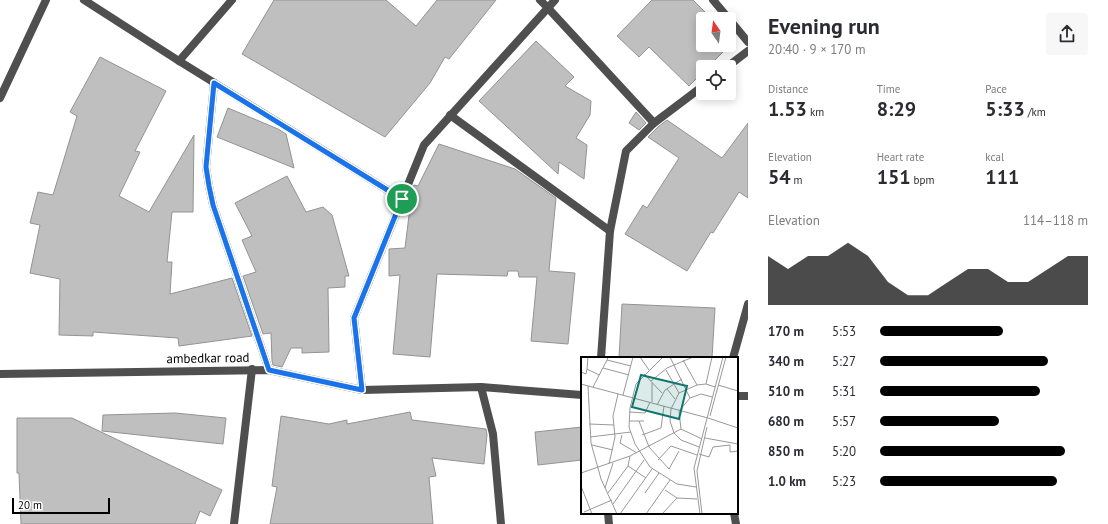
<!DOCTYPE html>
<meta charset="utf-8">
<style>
body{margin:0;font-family:"PT Sans",sans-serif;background:#f7f7f7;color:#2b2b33;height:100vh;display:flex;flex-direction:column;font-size:15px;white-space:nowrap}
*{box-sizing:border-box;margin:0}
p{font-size:13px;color:#7c7c81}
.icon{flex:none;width:22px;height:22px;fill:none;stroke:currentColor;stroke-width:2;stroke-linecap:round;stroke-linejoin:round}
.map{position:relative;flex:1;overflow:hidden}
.panel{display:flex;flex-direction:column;background:#fff;width:360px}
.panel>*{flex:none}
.needle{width:26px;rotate:346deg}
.controls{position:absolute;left:696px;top:12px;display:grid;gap:8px}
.controls a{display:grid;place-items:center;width:40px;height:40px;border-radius:4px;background:#fff;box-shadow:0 2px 10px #0003;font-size:20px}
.scale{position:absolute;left:12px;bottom:10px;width:98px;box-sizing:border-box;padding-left:4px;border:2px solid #000;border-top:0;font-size:11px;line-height:14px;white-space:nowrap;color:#000;-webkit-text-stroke:3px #fff;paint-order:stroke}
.pin{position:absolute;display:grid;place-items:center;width:34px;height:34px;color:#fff;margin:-17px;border:2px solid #fff;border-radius:50%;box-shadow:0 1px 4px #0007}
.round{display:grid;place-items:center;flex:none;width:42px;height:42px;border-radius:4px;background:#f7f7f7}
.overview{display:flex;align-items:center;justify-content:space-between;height:68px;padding:0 20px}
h1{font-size:22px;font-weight:800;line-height:30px}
.metrics{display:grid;grid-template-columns:repeat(3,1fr);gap:6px;height:68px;padding:4px 20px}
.metrics div{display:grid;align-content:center}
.metrics b{font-size:20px;font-weight:800}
.metrics small{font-size:11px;font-weight:400}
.metrics p{font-size:11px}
.chart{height:112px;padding:8px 20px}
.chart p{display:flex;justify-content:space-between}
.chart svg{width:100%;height:72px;margin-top:4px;fill:#000;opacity:.7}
ul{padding:0 20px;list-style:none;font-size:13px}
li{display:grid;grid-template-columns:64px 48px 1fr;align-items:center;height:30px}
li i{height:10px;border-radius:5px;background:#000}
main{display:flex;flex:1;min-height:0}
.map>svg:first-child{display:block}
</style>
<main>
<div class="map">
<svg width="748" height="524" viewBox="0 0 748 524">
<rect width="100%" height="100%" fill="#fff"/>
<!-- building -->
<g fill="#bfbfbf" stroke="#939393">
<path d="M 274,0 L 386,0 L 416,26 L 437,0 L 496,0 L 449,59 L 445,57 L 430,83 L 385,137 L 242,54 Z"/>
<path d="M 652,0 L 693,0 L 712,19 L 703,19 L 703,45 L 729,45 L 729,35 L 734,41 L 708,67 L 703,67 L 703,72 L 689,86 L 649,47 L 639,57 L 617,36 Z"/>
<path d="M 536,41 L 574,77 L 565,86 L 591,101 L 590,115 L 576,138 L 587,145 L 584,179 L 559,162 L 558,174 L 479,101 Z"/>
<path d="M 100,57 L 166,91 L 135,151 L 140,152 L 119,196 L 149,212 L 194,135 L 193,212 L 172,212 L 167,262 L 172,262 L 170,294 L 232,278 L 252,336 L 179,346 L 178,338 L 93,332 L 93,336 L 59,335 L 60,279 L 30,273 L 40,225 L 30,223 L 38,192 L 53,195 L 77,116 L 70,112 Z"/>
<path d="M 228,108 L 278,129 L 286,134 L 294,168 L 217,137 Z"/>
<path d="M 636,112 L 646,123 L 639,130 L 629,123 Z"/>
<path d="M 667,120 L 722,158 L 748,123 L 748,198 L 739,192 L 713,233 L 711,232 L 687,271 L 625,234 L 643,205 L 647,208 L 679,158 L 648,137 L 658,127 Z"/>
<path d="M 439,144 L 515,169 L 556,198 L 549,271 L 575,273 L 568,344 L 531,341 L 537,277 L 519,277 L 518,271 L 508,271 L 507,276 L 437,274 L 430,357 L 393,354 L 400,275 L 389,276 L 389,249 L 405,248 L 412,191 L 414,185 L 418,186 Z"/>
<path d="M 287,176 L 306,212 L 323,207 L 332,215 L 349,276 L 345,276 L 345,287 L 328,288 L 329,352 L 302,353 L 302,348 L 291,348 L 282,367 L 273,365 L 272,361 L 271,333 L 263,334 L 243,276 L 256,272 L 242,240 L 252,236 L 235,203 Z"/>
<path d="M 622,304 L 715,308 L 712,358 L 619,358 Z"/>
<path d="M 410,412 L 412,420 L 486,429 L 487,435 L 484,464 L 432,458 L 436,476 L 429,477 L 433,524 L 270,524 L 277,487 L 272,486 L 281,416 L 329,424 L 347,420 L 347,424 Z"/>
<path d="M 175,413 L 226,418 L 223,444 L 102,431 L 103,415 Z"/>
<path d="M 17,418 L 72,418 L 222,490 L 210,516 L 200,511 L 195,524 L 21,524 L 19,473 L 17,473 Z"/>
<path d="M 582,427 L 582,460 L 538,465 L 535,432 Z"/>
</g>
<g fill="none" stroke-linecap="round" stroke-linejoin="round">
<!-- minor -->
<g stroke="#4f4f4f" stroke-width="8">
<path d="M 84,0 L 179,61 L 402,199"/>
<path d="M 540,0 L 547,7 L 654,123"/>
<path d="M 713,0 L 729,19"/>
<path d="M 729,19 L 748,42"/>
<path d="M 179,61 L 232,0"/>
<path d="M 727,67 L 748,51"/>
<path d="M 214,83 L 206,167 L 209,186 L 213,205 L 269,370"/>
<path d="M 0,98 L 46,0"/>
<path d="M 450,115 L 610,231"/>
<path d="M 601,358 L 610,231 L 626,151 L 654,123 L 703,86"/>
<path d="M 733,358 L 748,304"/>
<path d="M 0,374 L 269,370 L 362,390 L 481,387 L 582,395"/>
<path d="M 481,387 L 493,434 L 501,524"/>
<path d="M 362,390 L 354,318 L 424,145 L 555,0"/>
<path d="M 737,396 L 748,396"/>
<path d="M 608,513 L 609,524"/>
<path d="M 734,513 L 736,524"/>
<path d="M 234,524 L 252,369"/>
</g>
</g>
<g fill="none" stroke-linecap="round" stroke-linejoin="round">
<!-- route casing -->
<g stroke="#fff" stroke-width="8">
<path id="route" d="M 214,83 L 402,199 L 354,318 L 362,390 L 269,370 L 213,205 L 209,186 L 206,167 Z"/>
</g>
<!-- route -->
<use href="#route" stroke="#1a73e8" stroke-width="5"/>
</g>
<g text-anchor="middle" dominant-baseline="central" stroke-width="3" stroke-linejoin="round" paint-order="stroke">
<!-- street labels -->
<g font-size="13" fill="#000" stroke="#fff">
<text transform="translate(208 358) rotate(-1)">ambedkar road</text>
</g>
</g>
<!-- overview -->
<g transform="translate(581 357)">
<rect width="157" height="157" fill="#fff"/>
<path fill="none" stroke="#999" stroke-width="1" d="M 27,0 L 26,3 L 50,9M 59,0 L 68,13M 82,0 L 55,27 L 49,51 L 48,70 L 54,87 L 69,110 L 96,127 L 115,130M 89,0 L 109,41M 102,3 L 116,28M 22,11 L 48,18M 6,12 L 7,0M 85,13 L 98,36M 0,15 L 5,17 L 6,12 L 18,18M 63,17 L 81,36M 70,24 L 86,11 L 112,0M 0,27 L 127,61 L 157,71M 125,27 L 131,0M 137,28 L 157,34M 7,29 L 10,86 L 20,122 L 36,157M 12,30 L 26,3M 86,32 L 94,42M 42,38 L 52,0M 71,45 L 71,26M 76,48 L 84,33 L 101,22M 48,55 L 64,56 L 69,45M 129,59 L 145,0M 48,64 L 63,64M 58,64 L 68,90 L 88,112 L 98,94M 8,67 L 33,68M 41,78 L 39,86 L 56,96M 61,78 L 80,71 L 83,49M 9,80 L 50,75M 124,81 L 157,87M 121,82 L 100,72 L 98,54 L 109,41 L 120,37 L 131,40M 11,88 L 32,93M 149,88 L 149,95 L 157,94M 118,90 L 100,83 L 93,76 L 89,64 L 90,52 L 98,36 L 116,28 L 125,27 L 134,30M 118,97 L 128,100 L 132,90 L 149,88M 77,103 L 90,89 L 116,98M 28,107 L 34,80 L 32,59 L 37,37M 47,109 L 65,121M 0,116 L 49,99 L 100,72M 0,129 L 11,157M 24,131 L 32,106M 27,136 L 47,109 L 49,99M 64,136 L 78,116M 96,141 L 116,142M 32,147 L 63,103M 3,155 L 31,143M 39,157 L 71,112M 65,157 L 89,123M 81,157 L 96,141 L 84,133M 119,157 L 113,111 L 142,0M 121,157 L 116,114 L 126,70"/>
<path fill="#0f766e" fill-opacity="0.15" stroke="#0f766e" stroke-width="2" d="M 60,18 L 106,29 L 98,62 L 51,50 Z"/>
<rect width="157" height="157" fill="none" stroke="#000" stroke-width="2"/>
</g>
</svg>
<div class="controls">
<a><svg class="needle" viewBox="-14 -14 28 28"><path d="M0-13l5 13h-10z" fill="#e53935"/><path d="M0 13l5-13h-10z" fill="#7c7c81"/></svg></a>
<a><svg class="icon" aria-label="locate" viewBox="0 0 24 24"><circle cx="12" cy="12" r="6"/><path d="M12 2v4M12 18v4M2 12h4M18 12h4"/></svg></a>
</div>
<div class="scale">20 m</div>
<div class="pin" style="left:402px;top:199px;background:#1e9e55"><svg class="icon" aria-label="arrive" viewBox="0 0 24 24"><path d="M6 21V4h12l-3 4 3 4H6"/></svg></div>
</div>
<section class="panel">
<div class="overview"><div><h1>Evening run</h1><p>20:40 · 9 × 170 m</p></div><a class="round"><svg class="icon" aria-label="share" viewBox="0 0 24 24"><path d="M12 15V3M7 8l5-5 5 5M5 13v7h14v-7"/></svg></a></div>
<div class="metrics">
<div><p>Distance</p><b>1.53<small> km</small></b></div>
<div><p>Time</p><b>8:29</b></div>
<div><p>Pace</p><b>5:33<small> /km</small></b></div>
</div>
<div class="metrics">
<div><p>Elevation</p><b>54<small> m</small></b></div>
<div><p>Heart rate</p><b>151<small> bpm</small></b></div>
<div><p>kcal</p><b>111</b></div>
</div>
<div class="chart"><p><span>Elevation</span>114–118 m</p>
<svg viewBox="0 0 160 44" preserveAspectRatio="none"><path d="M0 44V14L10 22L20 14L30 14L40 6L50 14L60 30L70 38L80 38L90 30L100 22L110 22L120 30L130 30L140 22L150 14L160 14V44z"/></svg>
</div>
<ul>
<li><b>170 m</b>5:53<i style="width:59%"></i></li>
<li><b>340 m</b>5:27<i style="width:81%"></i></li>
<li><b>510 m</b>5:31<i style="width:77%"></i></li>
<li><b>680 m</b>5:57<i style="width:57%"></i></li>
<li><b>850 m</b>5:20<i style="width:89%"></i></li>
<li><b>1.0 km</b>5:23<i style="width:85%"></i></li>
</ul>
</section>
</main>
